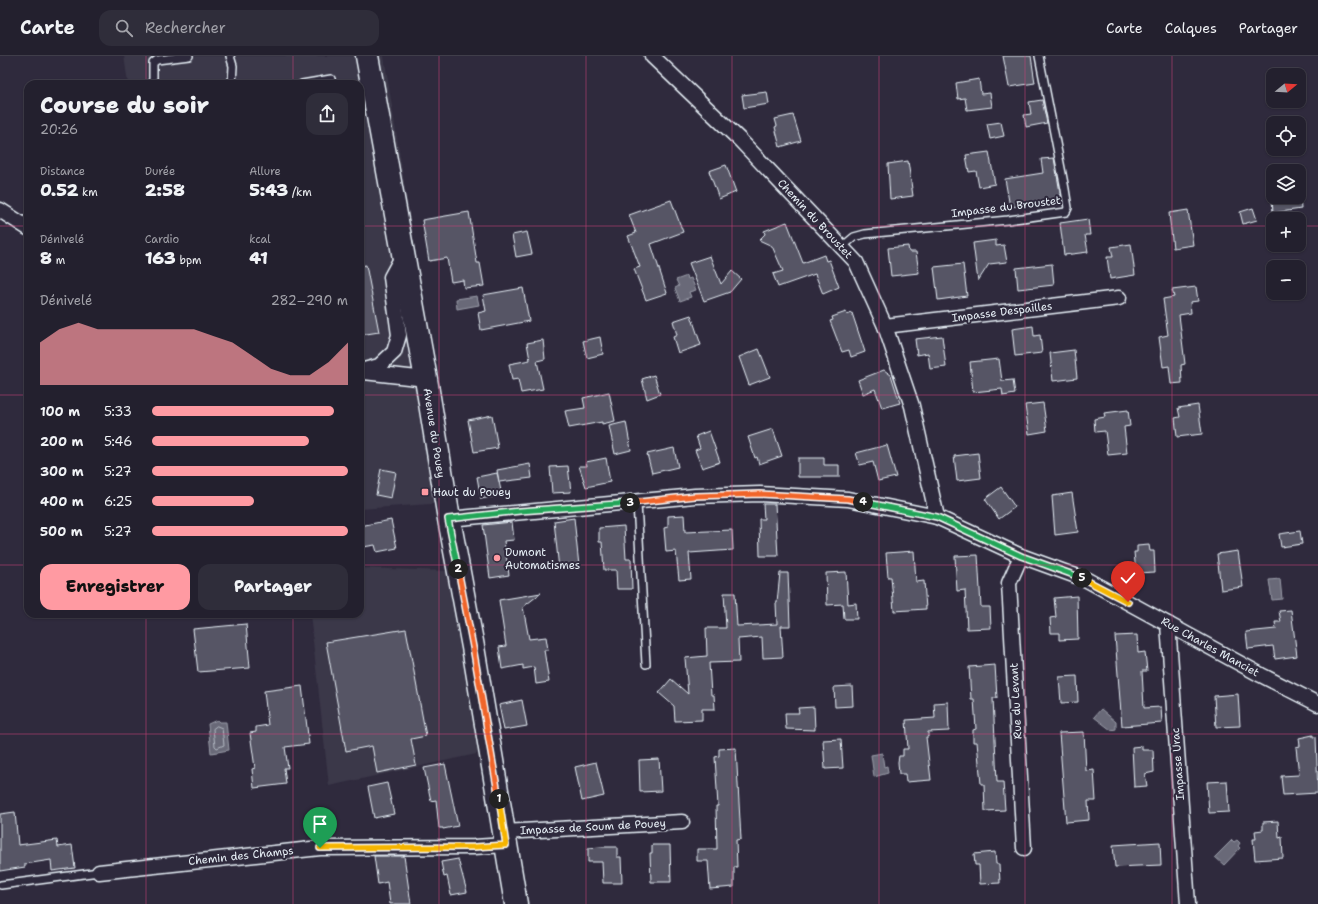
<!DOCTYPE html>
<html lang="fr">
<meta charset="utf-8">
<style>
body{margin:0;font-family:"Shantell Sans",sans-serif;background:#2f2d3a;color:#f1f3f6;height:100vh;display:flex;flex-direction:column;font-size:15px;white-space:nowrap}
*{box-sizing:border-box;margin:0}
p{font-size:13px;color:#a3a3aa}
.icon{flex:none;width:22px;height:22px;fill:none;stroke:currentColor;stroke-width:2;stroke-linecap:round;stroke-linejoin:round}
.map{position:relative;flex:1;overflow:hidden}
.sheet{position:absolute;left:24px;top:24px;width:340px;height:538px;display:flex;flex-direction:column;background:#23202e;border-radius:12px;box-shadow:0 1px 3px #0004,0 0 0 1px #403e4a}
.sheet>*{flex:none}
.needle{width:26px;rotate:72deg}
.fabs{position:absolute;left:1266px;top:12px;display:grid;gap:8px}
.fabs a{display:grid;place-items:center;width:40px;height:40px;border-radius:8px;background:#23202e;box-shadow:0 1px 3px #0004,0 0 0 1px #403e4a;font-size:20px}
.pin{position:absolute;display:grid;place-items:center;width:34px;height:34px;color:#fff;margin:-41px -17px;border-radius:50% 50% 50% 0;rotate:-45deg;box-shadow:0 0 4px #0007}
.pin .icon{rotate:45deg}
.km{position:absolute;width:20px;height:20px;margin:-10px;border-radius:50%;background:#222;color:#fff;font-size:11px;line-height:20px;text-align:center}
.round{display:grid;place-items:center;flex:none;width:42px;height:42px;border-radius:12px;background:#2f2d3a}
.overview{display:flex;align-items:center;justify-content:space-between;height:68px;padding:0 16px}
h1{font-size:22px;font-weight:800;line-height:30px}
.figures{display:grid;grid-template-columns:repeat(3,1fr);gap:6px;height:68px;padding:4px 16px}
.figures div{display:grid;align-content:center}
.figures b{font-size:17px;font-weight:800}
.figures small{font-size:11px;font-weight:400}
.figures p{font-size:11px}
.chart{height:112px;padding:8px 16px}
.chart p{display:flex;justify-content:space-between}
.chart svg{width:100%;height:72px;margin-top:4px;fill:#ff9aa2;opacity:.7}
.primary-button{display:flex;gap:8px;margin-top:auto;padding:8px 16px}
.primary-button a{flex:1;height:46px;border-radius:12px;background:#ff9aa2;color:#111;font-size:16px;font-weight:800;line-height:46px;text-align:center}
.primary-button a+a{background:#2f2d3a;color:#f1f3f6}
ul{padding:0 16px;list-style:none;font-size:13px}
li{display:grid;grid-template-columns:64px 48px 1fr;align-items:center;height:30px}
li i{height:10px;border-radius:5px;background:#ff9aa2}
header{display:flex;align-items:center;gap:24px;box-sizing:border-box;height:56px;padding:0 20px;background:#23202e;border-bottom:1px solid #403e4a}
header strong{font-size:19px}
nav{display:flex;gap:22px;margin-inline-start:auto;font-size:14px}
.search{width:280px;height:36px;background:#2f2d3a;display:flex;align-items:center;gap:10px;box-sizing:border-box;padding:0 14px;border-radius:12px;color:#a3a3aa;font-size:15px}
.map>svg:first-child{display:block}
</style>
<header>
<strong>Carte</strong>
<div class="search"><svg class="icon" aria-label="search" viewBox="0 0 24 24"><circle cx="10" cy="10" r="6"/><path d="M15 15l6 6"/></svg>Rechercher</div>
<nav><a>Carte</a><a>Calques</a><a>Partager</a></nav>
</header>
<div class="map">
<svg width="1318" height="848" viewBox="0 0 1318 848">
<rect width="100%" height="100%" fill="#2f2a3d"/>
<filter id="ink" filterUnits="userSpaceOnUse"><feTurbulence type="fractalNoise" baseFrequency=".025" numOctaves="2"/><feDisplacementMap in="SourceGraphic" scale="8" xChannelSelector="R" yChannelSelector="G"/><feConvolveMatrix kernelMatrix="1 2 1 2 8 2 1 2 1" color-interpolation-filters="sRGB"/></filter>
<g filter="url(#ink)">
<!-- built -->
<g fill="#3b3749">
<path d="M 124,0 L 384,0 L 409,157 L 459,446 L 360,453 L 360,28 L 128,28 Z"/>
<path d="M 360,512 L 448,515 L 481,697 L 329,730 L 310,558 L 360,558 Z"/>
<path d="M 233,558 L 303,558 L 233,563 Z"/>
</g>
<!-- water -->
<g fill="#696978" stroke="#9c9fab">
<path d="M 687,220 L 688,223 L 691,222 L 696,234 L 689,236 L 691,241 L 680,245 L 675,232 L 679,230 L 676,224 Z"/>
<path d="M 477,240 L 479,249 L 457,253 L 456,243 Z"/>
<path d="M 1280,523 L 1282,543 L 1272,544 L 1269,524 Z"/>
<path d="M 1101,653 L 1116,666 L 1116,673 L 1111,674 L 1094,661 Z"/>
<path d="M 217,664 L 219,666 L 226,666 L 229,694 L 211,697 L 208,668 Z"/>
<path d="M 882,697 L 884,711 L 887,710 L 888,717 L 874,721 L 871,699 Z"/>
<path d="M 1232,784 L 1234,786 L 1237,784 L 1240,787 L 1238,790 L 1240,792 L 1224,809 L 1215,801 Z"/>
</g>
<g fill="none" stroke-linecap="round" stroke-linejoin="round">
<!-- shore -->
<path stroke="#b5bbc5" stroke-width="1" d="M 217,670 L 222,672 L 224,689 L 217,692 L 215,690 L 213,673 Z"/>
</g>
<!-- building -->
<g fill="#575565" stroke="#e8f1f8">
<path d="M 1003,0 L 1031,0 L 1035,27 L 1009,31 Z"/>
<path d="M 979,23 L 981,38 L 990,37 L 992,51 L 967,54 L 965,42 L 958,43 L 956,27 Z"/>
<path d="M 767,36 L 769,48 L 744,52 L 742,39 Z"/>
<path d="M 1042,44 L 1047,67 L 1026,71 L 1024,59 L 1031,58 L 1029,46 Z"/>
<path d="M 793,59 L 801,85 L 780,91 L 775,71 L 777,70 L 775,63 Z"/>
<path d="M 1001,66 L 1004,80 L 990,83 L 987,68 Z"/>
<path d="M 989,96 L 995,128 L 979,131 L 976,115 L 969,116 L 966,99 Z"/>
<path d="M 1054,102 L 1062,148 L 1050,149 L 1050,145 L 1010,151 L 1005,123 L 1043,117 L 1041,103 Z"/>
<path d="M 908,105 L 913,140 L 890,143 L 888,108 Z"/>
<path d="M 726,109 L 736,136 L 719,143 L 709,115 Z"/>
<path d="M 1287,141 L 1300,141 L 1301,153 L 1273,157 L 1272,143 Z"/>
<path d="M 671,144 L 683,176 L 651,188 L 667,237 L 646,244 L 634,213 L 640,211 L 628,180 L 636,177 L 629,159 Z"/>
<path d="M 1253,152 L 1257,164 L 1243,168 L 1240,156 Z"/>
<path d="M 1188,154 L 1193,189 L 1173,192 L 1169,157 Z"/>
<path d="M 469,156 L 477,207 L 480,207 L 484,230 L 464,232 L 463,224 L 451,226 L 447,202 L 429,205 L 422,164 Z"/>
<path d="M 1088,163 L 1090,179 L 1085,179 L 1088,196 L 1064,199 L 1060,167 Z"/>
<path d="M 787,166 L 803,207 L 824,199 L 826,205 L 829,204 L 839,231 L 823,238 L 815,218 L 778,231 L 773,218 L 783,215 L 772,190 L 759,184 L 765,178 L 764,175 Z"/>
<path d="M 527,176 L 532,198 L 516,201 L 512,179 Z"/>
<path d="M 996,184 L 996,190 L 1004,189 L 1007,206 L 989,208 L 978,225 L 973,187 Z"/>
<path d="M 1131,188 L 1135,219 L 1110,223 L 1107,201 L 1113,201 L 1111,191 Z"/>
<path d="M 908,190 L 909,196 L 916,196 L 919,217 L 891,220 L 888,192 Z"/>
<path d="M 710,200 L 721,228 L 732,215 L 741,223 L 730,236 L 704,245 L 689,207 Z"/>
<path d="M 963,208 L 967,240 L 938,244 L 934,211 Z"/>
<path d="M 1052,208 L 1054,229 L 1018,233 L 1016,212 Z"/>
<path d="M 366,209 L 379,276 L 360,279 L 360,210 Z"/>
<path d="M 1196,231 L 1198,245 L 1190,246 L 1191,257 L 1179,259 L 1185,308 L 1181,309 L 1182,327 L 1171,328 L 1169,310 L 1163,311 L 1159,281 L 1168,279 L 1163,243 L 1174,241 L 1172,234 Z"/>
<path d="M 523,232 L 529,265 L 481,274 L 478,257 L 486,255 L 483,239 Z"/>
<path d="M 846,256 L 847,259 L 852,257 L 865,296 L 851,301 L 849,294 L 842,296 L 830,265 L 833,264 L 832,261 Z"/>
<path d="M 691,259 L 701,289 L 678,297 L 673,281 L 677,279 L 673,265 Z"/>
<path d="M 1033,270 L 1034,280 L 1040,279 L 1042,297 L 1015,300 L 1012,273 Z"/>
<path d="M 942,280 L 946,311 L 930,313 L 928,297 L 917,299 L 915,283 Z"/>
<path d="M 600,281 L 603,298 L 587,302 L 583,285 Z"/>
<path d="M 543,284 L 545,303 L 537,305 L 543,333 L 521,337 L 518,323 L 512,324 L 509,308 L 530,304 L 527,287 Z"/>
<path d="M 759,293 L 770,321 L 749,329 L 739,301 Z"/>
<path d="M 1074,294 L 1077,322 L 1053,325 L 1050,297 Z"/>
<path d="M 999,303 L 1002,325 L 1013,324 L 1015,338 L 1003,340 L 1002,333 L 973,336 L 970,306 Z"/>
<path d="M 884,314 L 891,319 L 900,347 L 882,352 L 875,333 L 863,338 L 858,324 Z"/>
<path d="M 654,319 L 660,338 L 647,343 L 642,323 Z"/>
<path d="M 609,336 L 615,365 L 602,368 L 602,366 L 569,372 L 565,355 L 585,352 L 583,342 Z"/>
<path d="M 1043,347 L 1047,375 L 1029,378 L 1025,349 Z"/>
<path d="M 1198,349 L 1202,378 L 1177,381 L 1175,362 L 1180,361 L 1178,352 Z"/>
<path d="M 1128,354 L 1130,370 L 1124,371 L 1127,397 L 1108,399 L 1105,375 L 1095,376 L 1094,363 L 1105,361 L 1104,357 Z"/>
<path d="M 492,359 L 498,392 L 474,396 L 468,364 Z"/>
<path d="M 626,366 L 631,394 L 615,398 L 609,370 Z"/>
<path d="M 773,373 L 782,400 L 759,408 L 757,401 L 755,402 L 748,381 Z"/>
<path d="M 709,375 L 720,406 L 702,412 L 695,394 L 700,392 L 696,380 Z"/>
<path d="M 887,389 L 896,421 L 878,425 L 873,406 L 860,409 L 856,397 Z"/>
<path d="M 674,392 L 678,411 L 652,417 L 647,398 Z"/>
<path d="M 978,397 L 981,422 L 957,425 L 954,400 Z"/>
<path d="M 606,402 L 610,426 L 586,431 L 579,410 L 587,410 L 586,406 Z"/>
<path d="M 798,402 L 824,402 L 824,409 L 839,409 L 839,421 L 798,421 Z"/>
<path d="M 530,408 L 532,422 L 499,426 L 497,414 Z"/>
<path d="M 568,410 L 571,436 L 552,437 L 550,411 Z"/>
<path d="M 381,413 L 396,416 L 391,442 L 376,439 Z"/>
<path d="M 497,417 L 502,439 L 481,443 L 477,421 Z"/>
<path d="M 1001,431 L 1015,451 L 999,463 L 985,443 Z"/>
<path d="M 1072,437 L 1078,476 L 1055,479 L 1052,440 Z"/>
<path d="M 763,448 L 775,448 L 778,500 L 760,500 L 759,463 L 764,463 Z"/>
<path d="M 684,459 L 685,476 L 732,474 L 733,494 L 689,497 L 691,523 L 679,524 L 676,495 L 666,496 L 664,472 L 668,471 L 668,460 Z"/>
<path d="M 574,462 L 579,510 L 559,513 L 554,465 Z"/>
<path d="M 391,464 L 397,492 L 377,496 L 375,489 L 363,491 L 360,470 Z"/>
<path d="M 512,466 L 514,484 L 504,485 L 509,519 L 490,522 L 483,469 Z"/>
<path d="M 624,470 L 626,503 L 631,503 L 632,533 L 617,533 L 616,514 L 604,514 L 602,486 L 599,486 L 599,472 Z"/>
<path d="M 1300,475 L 1302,488 L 1281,491 L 1279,478 Z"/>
<path d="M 1149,489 L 1150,495 L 1154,495 L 1155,516 L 1136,517 L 1134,496 L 1137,496 L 1137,490 Z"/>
<path d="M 914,495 L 916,526 L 924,525 L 926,553 L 894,555 L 891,521 L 888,521 L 886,497 Z"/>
<path d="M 1238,495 L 1243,531 L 1221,534 L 1217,498 Z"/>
<path d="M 978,499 L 981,551 L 990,551 L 991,572 L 967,573 L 965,534 L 957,535 L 955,500 Z"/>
<path d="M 846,516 L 848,548 L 856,547 L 857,563 L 844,563 L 843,548 L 827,549 L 826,517 Z"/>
<path d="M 780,517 L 788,517 L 790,570 L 781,570 L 783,601 L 763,602 L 762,581 L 738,583 L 739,606 L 709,607 L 711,639 L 714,639 L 715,653 L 702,653 L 702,664 L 675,665 L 674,650 L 659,637 L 671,623 L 688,638 L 685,602 L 707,600 L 706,572 L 726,572 L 724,537 L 735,537 L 737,570 L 777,568 L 776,547 L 777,547 Z"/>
<path d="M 541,537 L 523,551 L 529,583 L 546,581 L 548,594 L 544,594 L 549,626 L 536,628 L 534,611 L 523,613 L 523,609 L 502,613 L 499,591 L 506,590 L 499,544 Z"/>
<path d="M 1077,540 L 1078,583 L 1059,584 L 1059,577 L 1051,577 L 1050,562 L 1056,561 L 1054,542 Z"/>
<path d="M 1291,554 L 1297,600 L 1275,603 L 1273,590 L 1248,593 L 1246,576 L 1276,573 L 1275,566 L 1281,566 L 1279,555 Z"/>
<path d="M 246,568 L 250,612 L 198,616 L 193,573 Z"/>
<path d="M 406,573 L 426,680 L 411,683 L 416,709 L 377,717 L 372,690 L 346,695 L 326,586 Z"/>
<path d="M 1137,579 L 1138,597 L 1145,596 L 1147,615 L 1142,615 L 1144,652 L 1161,651 L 1162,667 L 1122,670 L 1115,580 Z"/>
<path d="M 995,609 L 997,642 L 993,642 L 997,726 L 1003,726 L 1005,754 L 985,755 L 984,728 L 981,728 L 977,686 L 973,686 L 973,674 L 976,673 L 974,643 L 971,643 L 969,611 Z"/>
<path d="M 1077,620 L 1078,646 L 1061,647 L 1059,621 Z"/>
<path d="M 302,630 L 309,688 L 285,691 L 288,712 L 284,712 L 286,728 L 254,732 L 252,713 L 255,712 L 250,677 L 256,676 L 256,671 L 268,669 L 264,635 Z"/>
<path d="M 852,630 L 853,650 L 835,651 L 834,631 Z"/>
<path d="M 1238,638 L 1240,670 L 1216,671 L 1214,640 Z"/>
<path d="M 522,644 L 527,670 L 504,674 L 499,649 Z"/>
<path d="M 948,646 L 949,675 L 928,676 L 928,681 L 926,681 L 931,724 L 906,726 L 905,718 L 899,718 L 898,706 L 899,700 L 903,700 L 903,693 L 908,693 L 906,664 L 935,662 L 934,647 Z"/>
<path d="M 814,651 L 815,674 L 786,673 L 785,657 L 799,657 L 798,652 Z"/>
<path d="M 1084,676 L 1086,715 L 1094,714 L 1096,745 L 1088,745 L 1089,764 L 1066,766 L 1059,677 Z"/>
<path d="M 1313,679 L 1313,681 L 1316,681 L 1318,737 L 1283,739 L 1281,720 L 1299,719 L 1296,691 L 1300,690 L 1299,682 Z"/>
<path d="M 841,683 L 843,712 L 825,713 L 823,684 Z"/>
<path d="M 1142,690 L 1142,694 L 1153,694 L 1154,716 L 1145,718 L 1147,730 L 1134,731 L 1132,691 Z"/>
<path d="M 736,692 L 741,783 L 736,784 L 737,811 L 734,811 L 734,831 L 710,833 L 708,805 L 697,805 L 697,793 L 717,793 L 716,750 L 718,750 L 715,701 L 719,700 L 719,693 Z"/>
<path d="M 659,703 L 661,735 L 640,736 L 639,704 Z"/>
<path d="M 596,706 L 604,740 L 582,745 L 575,711 Z"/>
<path d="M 445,708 L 458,770 L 443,773 L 443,772 L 439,772 L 436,744 L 431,745 L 424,712 Z"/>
<path d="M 1227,725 L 1229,756 L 1209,757 L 1207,726 Z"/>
<path d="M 387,727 L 394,758 L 374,762 L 368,731 Z"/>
<path d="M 15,756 L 18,789 L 57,784 L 58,791 L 72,789 L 75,812 L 52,815 L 51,804 L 25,808 L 25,811 L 0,815 L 0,758 Z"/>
<path d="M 1278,765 L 1279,782 L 1282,781 L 1283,802 L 1255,804 L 1253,783 L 1256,783 L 1255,775 L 1263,774 L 1263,766 Z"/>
<path d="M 1160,786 L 1161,809 L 1115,811 L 1113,789 Z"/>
<path d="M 652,789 L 670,789 L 671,826 L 651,826 L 650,797 L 652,797 Z"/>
<path d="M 601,791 L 617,791 L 617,801 L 621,801 L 622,827 L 603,827 L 602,806 L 588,806 L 588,792 Z"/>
<path d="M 995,796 L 996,808 L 999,808 L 1000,827 L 980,828 L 979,809 L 975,809 L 974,798 Z"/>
<path d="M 374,800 L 404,800 L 411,848 L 390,848 L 387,826 L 378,828 Z"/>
<path d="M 458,803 L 467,836 L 451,839 L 447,820 L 444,821 L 441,806 Z"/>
</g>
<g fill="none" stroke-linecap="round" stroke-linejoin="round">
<!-- lane casing -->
<g stroke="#e8f1f8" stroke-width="10">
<g id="lane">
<path d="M 230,0 L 233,10 L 232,28"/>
<path d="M 153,28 L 153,7 L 157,4 L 189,0"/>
<path d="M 302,28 L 331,23 L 332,28"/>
<path d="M 842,191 L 854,181 L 865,178 L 1008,164 L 1066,156 L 1068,152 L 1065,133 L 1039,0"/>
<path d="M 637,447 L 646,608"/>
<path d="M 1,829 L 99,816"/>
</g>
</g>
<!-- street casing -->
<g stroke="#e8f1f8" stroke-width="17">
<g id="street">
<path d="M 652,0 L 740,84 L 856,206 L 885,270 L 912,350 L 937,461"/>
<path d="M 0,154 L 28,172"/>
<path d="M 885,270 L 1119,242"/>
<path d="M 360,315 L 379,310 L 394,296 L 399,279 L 391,221 L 403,199"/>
<path d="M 364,316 L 426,323"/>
<path d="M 449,463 L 695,440 L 760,438 L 848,443 L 937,461 L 1021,500 L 1087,524 L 1261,619 L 1318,648"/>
<path d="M 1021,500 L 1009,527 L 1024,792"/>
<path d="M 1168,568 L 1188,848"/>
<path d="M 504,776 L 682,766"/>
<path d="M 99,816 L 320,792 L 474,791 L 506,789"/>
</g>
</g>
<!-- primary casing -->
<g stroke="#e8f1f8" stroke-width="25">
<path id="primary" d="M 367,0 L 426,323 L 449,463 L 473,591 L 516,848"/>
</g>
<!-- lane -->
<use href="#lane" stroke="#2f2a3d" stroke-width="7"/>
<!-- street -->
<use href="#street" stroke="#2f2a3d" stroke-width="14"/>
<!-- primary -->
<use href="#primary" stroke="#2f2a3d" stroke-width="22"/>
</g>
</g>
<g fill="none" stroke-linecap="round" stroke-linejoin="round" filter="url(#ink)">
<!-- split-1 casing -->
<g stroke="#fff" stroke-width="8">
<path id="split-1" d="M 320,792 L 474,791 L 506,789 L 499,743"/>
</g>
<!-- split-2 casing -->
<g stroke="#fff" stroke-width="8">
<path id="split-2" d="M 458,513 L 473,591 L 499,743"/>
</g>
<!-- split-3 casing -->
<g stroke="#fff" stroke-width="8">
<path id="split-3" d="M 458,513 L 448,463 L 520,455 L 630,447"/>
</g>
<!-- split-4 casing -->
<g stroke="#fff" stroke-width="8">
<path id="split-4" d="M 630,447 L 695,440 L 760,438 L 848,443 L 863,446"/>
</g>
<!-- split-5 casing -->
<g stroke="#fff" stroke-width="8">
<path id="split-5" d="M 863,446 L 937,461 L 1021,500 L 1082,522"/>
</g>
<!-- split-6 casing -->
<g stroke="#fff" stroke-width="8">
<path id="split-6" d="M 1082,522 L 1128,546"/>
</g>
<!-- split-1 -->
<use href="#split-1" stroke="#f5b400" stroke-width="5"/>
<!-- split-2 -->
<use href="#split-2" stroke="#f0652b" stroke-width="5"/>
<!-- split-3 -->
<use href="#split-3" stroke="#22a559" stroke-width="5"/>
<!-- split-4 -->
<use href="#split-4" stroke="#f0652b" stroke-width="5"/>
<!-- split-5 -->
<use href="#split-5" stroke="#22a559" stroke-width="5"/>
<!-- split-6 -->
<use href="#split-6" stroke="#f5b400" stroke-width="5"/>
</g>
<!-- grid -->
<path fill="none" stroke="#ca437a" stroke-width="1" stroke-opacity="0.55" d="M 146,0 L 146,28M 293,0 L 293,28M 439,0 L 439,848M 586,0 L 586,848M 732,0 L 732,848M 879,0 L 879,848M 1025,0 L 1025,848M 1172,0 L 1172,848M 0,170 L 28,170M 360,170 L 1273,170M 1299,170 L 1318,170M 0,339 L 28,339M 360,339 L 1318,339M 0,509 L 28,509M 360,509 L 1318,509M 146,558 L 146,848M 293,558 L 293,848M 0,678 L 1318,678"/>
<!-- markers -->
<g fill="#ff9aa2" stroke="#2f2a3d" stroke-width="1.5">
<rect x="421" y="432" width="8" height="8" rx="2"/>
<circle cx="497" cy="502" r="4"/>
</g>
<g text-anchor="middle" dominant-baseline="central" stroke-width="4" stroke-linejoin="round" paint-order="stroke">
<!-- street labels -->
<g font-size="11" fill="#e8f1f8" stroke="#2f2a3d">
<text transform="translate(1006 151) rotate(-7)">Impasse du Broustet</text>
<text transform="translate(815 163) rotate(47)">Chemin du Broustet</text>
<text transform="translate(1002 256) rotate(-7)">Impasse Despailles</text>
<text transform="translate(434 377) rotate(81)">Avenue du Pouey</text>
<text transform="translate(1210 591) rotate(29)">Rue Charles Manciet</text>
<text transform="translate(1016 645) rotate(-93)">Rue du Levant</text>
<text transform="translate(1178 708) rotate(-94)">Impasse Urac</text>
<text transform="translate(593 771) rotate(-3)">Impasse de Soum de Pouey</text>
<text transform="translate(241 800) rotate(-6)">Chemin des Champs</text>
</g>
<!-- poi labels -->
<g font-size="11" fill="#e8f1f8" stroke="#2f2a3d" text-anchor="start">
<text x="433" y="436">Haut du Pouey</text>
<text x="505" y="496">Dumont<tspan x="505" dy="13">Automatismes</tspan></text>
</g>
</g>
</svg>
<div class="fabs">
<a><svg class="needle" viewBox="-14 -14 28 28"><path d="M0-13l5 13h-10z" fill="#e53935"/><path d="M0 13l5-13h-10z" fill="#a3a3aa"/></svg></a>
<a><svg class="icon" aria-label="locate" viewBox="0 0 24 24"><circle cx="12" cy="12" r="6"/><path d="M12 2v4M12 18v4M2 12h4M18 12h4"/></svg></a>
<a><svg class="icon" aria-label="layers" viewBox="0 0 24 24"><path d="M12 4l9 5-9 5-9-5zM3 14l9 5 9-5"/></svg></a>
<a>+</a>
<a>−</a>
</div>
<div class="pin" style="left:320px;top:792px;background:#1e9e55"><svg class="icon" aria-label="arrive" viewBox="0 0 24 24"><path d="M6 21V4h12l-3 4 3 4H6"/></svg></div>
<div class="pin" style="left:1128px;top:546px;background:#d93025"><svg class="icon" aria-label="check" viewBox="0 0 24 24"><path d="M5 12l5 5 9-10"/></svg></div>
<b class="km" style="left:499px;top:743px">1</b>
<b class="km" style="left:458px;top:513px">2</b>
<b class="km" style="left:630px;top:447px">3</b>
<b class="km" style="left:863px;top:446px">4</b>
<b class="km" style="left:1082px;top:522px">5</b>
<section class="sheet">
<div class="overview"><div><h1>Course du soir</h1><p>20:26</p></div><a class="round"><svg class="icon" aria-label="share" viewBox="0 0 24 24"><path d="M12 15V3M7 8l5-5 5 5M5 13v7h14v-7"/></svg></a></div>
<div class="figures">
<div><p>Distance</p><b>0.52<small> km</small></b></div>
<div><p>Durée</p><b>2:58</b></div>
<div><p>Allure</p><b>5:43<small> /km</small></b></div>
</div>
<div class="figures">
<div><p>Dénivelé</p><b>8<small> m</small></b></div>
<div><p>Cardio</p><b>163<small> bpm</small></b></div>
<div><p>kcal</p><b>41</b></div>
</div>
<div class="chart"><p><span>Dénivelé</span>282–290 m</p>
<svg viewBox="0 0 160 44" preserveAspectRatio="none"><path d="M0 44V18L10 10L20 6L30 10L40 10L50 10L60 10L70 10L80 10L90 14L100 18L110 26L120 34L130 38L140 38L150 30L160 18V44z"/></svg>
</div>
<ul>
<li><b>100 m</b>5:33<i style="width:93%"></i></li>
<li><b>200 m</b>5:46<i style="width:80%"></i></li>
<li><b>300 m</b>5:27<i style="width:100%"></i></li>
<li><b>400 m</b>6:25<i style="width:52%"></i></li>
<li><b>500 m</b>5:27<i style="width:100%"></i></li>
</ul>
<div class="primary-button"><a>Enregistrer</a><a>Partager</a></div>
</section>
</div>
